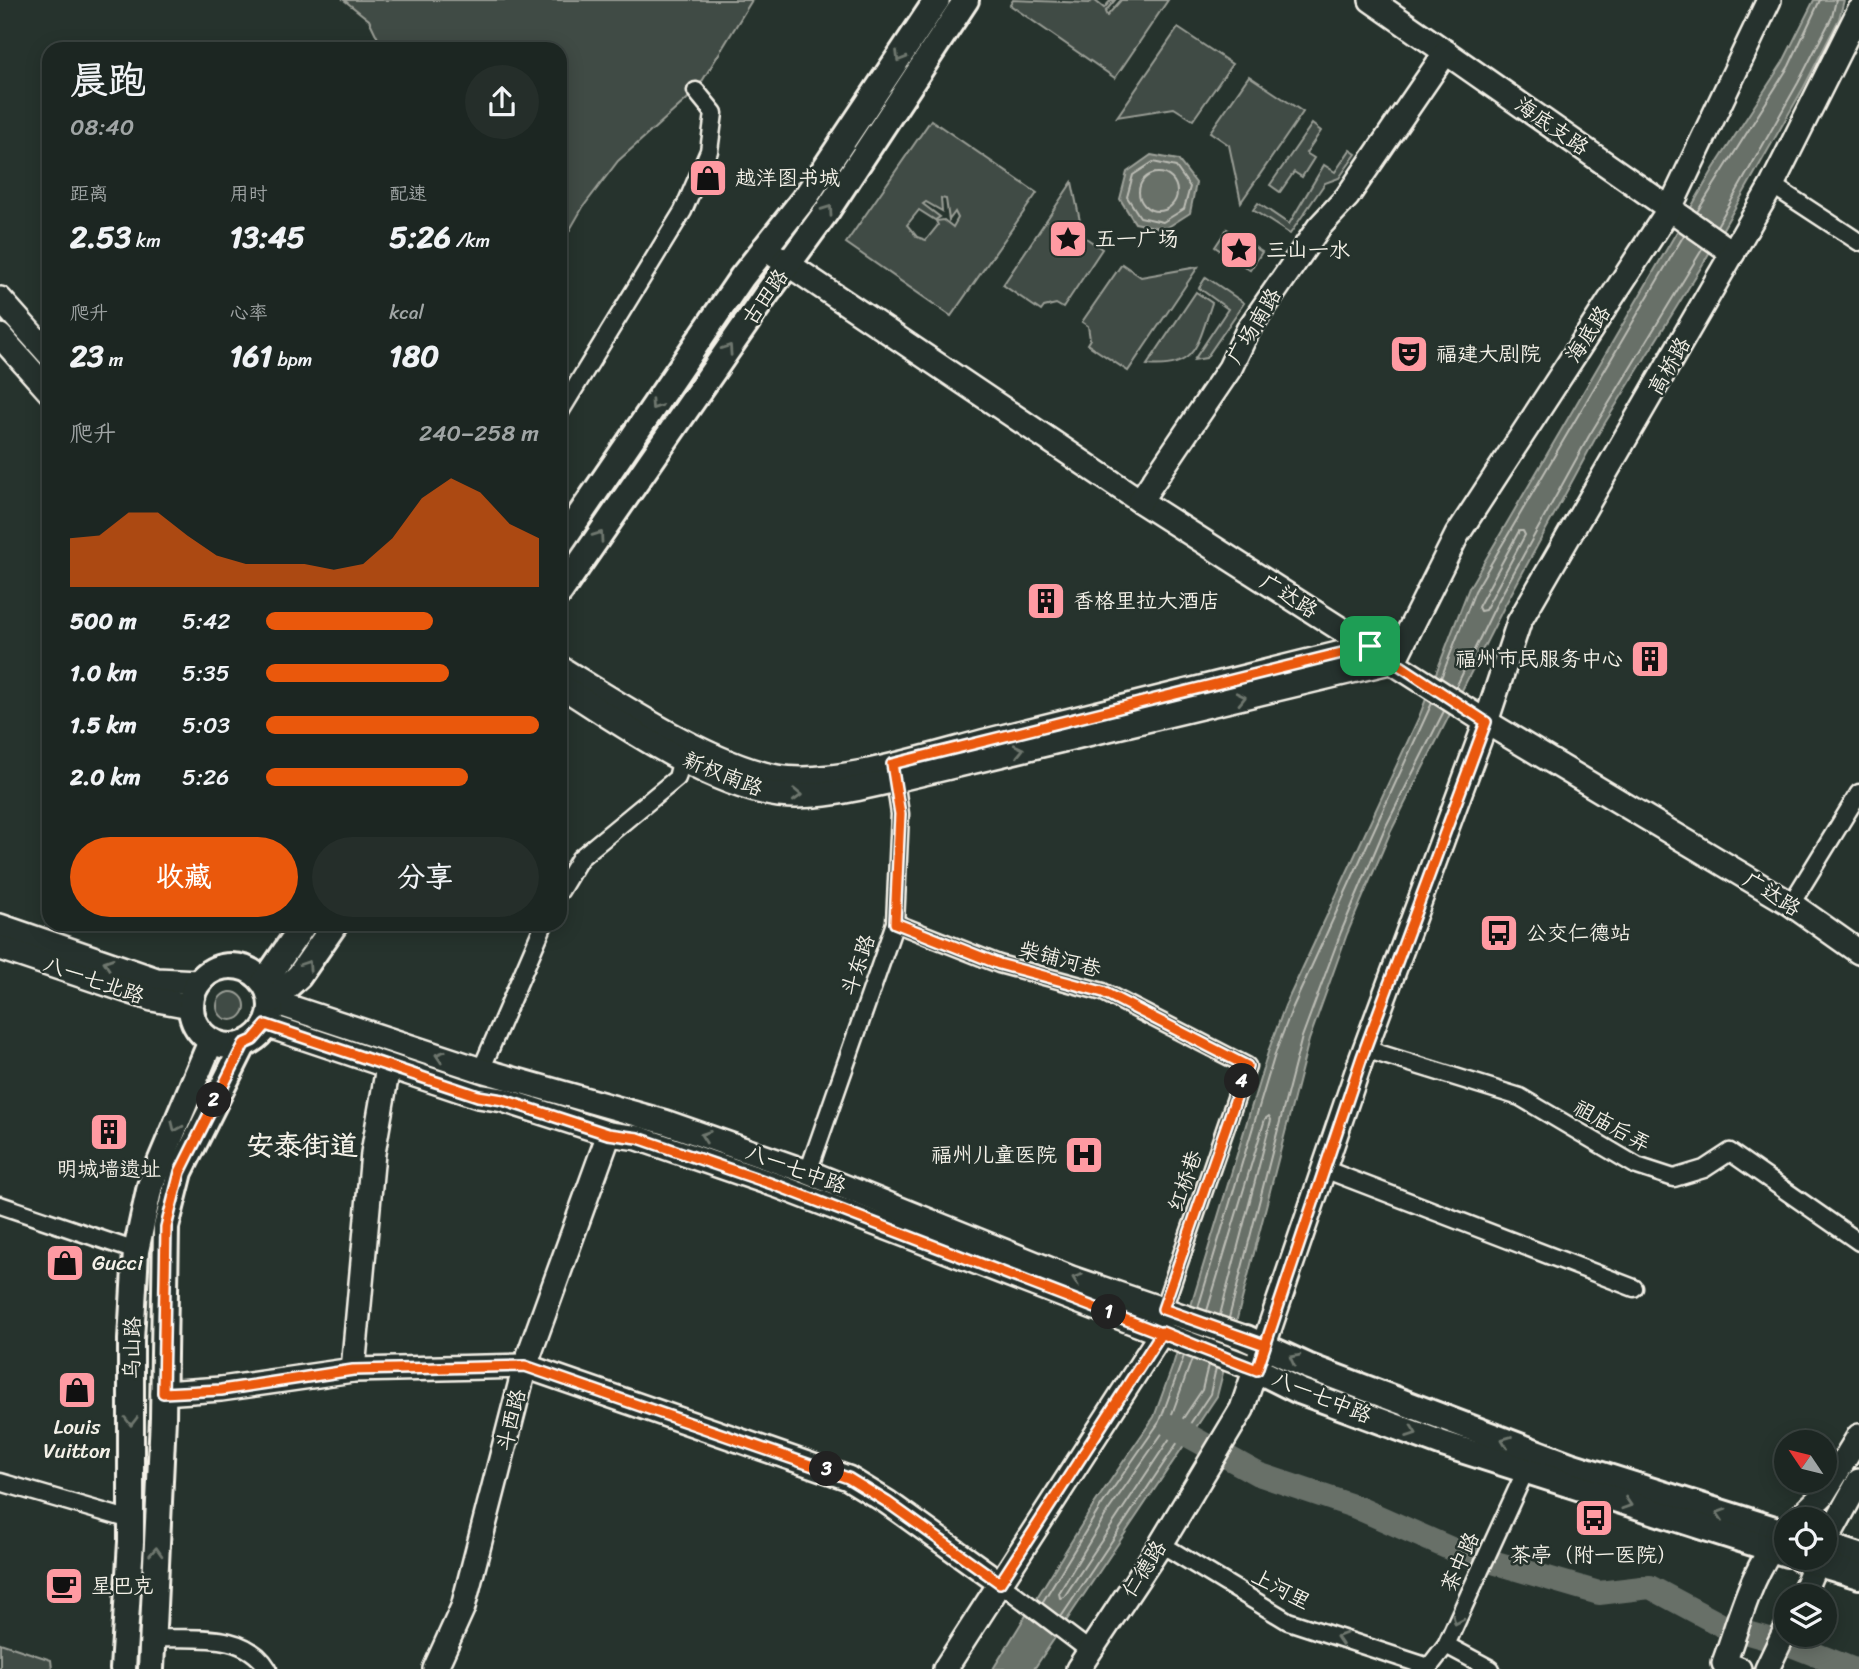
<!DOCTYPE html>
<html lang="zh">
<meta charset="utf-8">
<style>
body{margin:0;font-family:Sriracha,"LXGW WenKai TC",sans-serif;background:#252e2a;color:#f1f3f6;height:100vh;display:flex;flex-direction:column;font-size:26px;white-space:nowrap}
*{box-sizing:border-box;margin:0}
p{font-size:23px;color:#a0a5a5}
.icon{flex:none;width:38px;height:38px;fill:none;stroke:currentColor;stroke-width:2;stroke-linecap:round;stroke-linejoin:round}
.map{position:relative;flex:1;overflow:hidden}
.drawer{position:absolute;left:42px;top:42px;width:525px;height:889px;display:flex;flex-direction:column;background:#1c2622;border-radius:21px;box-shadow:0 4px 18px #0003,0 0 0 2px #3a4340}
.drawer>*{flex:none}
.needle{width:46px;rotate:305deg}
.tools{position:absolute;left:1774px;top:1430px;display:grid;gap:14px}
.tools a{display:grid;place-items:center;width:63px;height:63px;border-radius:50%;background:#1c2622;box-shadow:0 4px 18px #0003,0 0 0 2px #3a4340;font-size:35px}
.pin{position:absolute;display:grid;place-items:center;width:60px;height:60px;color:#fff;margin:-30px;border-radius:14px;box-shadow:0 4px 10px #0006}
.km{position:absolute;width:35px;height:35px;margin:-18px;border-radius:50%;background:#222;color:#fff;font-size:19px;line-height:35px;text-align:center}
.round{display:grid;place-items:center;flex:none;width:74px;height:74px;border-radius:37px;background:#252e2a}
.summary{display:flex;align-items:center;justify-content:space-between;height:119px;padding:0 28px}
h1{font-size:38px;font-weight:700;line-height:52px}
.stats{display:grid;grid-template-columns:repeat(3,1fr);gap:10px;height:119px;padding:7px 28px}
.stats div{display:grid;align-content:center}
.stats b{font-size:30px;font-weight:700}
.stats small{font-size:19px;font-weight:400}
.stats p{font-size:19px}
.chart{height:196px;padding:14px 28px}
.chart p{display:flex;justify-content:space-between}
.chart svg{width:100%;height:126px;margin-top:7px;fill:#ea580c;opacity:.7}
.action{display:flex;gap:14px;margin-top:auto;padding:14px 28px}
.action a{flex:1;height:80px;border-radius:42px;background:#ea580c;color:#fff;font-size:28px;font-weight:700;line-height:80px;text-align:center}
.action a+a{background:#252e2a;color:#f1f3f6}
ul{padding:0 28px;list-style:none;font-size:23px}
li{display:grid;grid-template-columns:112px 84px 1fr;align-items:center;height:52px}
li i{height:18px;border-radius:9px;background:#ea580c}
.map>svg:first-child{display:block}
</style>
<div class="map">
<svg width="1859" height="1669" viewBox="0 0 1859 1669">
<rect width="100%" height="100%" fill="#26332d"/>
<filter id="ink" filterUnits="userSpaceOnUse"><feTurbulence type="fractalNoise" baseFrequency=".0143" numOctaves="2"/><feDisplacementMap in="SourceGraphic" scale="14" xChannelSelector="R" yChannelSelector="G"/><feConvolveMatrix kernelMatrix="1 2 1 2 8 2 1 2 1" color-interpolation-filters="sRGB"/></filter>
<g filter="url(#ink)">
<!-- green -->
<g fill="#414b45" stroke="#9a9e96" stroke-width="2" fill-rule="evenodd">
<path d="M 344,0 L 752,0 L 696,91 L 618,161 L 583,207 L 560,247 L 560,49 L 383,49 L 369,20 Z"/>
<path d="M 1013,0 L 1089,3 L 1094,0 L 1104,8 L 1111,0 L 1115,0 L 1105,12 L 1107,16 L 1121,0 L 1168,0 L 1115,78 L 1010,5 Z"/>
<path d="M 1178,28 L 1232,64 L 1193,120 L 1174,108 L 1117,117 Z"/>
<path d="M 1249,76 L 1303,112 L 1241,202 L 1229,145 L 1210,132 Z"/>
<path d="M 931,120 L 1037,193 L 951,316 L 846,243 ZM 941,198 L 946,199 L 949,220 L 955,212 L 958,218 L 953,227 L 944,220 L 936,221 L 938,225 L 926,240 L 917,237 L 907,225 L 919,210 L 935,220 L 940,217 L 923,204 L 926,202 L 942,211 Z"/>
<path d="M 1312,124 L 1321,131 L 1306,153 L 1314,158 L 1302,177 L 1294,172 L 1280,192 L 1270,185 Z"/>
<path d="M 1350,150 L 1356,154 L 1339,178 L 1325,183 L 1290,234 L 1253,210 L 1258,203 L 1289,224 L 1324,165 L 1335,172 Z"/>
<path d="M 1072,182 L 1083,236 L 1102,249 L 1063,308 L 1056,304 L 1044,307 L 1041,311 L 1003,285 Z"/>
<path d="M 1227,229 L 1262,252 L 1250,270 L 1215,247 Z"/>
<path d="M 1122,264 L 1141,277 L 1198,267 L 1128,371 L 1087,344 L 1090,339 L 1088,326 L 1082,322 Z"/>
<path d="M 1206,277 L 1244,303 L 1206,358 L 1194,360 L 1228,309 L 1199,288 Z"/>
<path d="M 1196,292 L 1212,303 C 1198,343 1197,370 1147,365 Z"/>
<circle cx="231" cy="1006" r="14"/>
<path d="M 0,1643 L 51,1660 L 52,1669 L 0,1669 Z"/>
</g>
<!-- water -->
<g fill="#676f68" stroke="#9fa39b" stroke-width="2">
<path d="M 1814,0 L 1844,0 L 1839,19 L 1804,87 L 1700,269 L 1595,439 L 1504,607 L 1390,833 L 1347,934 L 1309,1040 L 1217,1396 L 1034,1669 L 993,1669 L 1095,1503 L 1154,1417 L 1173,1365 L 1269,1049 L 1285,1006 L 1419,717 L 1469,588 L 1714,168 L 1783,62 Z"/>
<path d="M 1151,155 L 1178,160 L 1196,183 L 1190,213 L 1165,229 L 1135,223 L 1120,199 L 1127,172 Z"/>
</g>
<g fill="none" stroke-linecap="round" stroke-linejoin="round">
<!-- shore -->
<g stroke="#bcbdb5" stroke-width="2">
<path d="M 1153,162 L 1176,167 L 1190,187 L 1184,209 L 1163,222 L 1140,217 L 1127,197 L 1133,175 Z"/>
<circle cx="1158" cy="192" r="19"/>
<path d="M 1697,212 L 1789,66 L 1820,0"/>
<path d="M 1717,226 L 1798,83 L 1832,17 L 1836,0"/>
<path d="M 1519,531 L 1523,531 L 1525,535 L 1485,610 L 1480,611 L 1478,607 Z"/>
<path d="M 1441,678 L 1475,591 L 1684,235"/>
<path d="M 1456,687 L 1497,603 L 1589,436 L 1703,248"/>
<path d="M 1198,1308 L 1276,1051 L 1292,1009 L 1432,703"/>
<path d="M 1207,1311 L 1265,1119 L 1269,1116 L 1271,1120 L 1220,1315"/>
<path d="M 1229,1318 L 1302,1037 L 1341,932 L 1384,830 L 1444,711"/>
<path d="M 1192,1359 L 1168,1425 L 1108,1511 L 1059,1593 L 1060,1598 L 1064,1597 L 1202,1390 L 1208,1365"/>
<path d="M 1042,1603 L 1101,1506 L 1160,1421 L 1184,1356"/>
<path d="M 1061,1617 L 1210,1394 L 1216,1368"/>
</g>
<!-- river -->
<path stroke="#676f68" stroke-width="24" d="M 1171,1426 L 1258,1474 L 1356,1507 L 1458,1552 L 1599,1593 L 1650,1587 L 1723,1626 L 1794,1646 L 1852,1669"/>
<!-- street casing -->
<g stroke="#f4f1e8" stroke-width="21">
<g id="street">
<path d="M 1772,185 L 1859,242"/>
<path d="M 560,412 L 683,211 L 709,151 L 714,113 L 696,91"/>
<path d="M 560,891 L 580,858 L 677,778 L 682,758"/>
<path d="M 1791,904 L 1859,793"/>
<path d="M 895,923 L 999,964 L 1103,992 L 1247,1066 L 1163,1309"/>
<path d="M 1365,1049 L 1520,1097 L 1637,1166 L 1674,1178 L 1704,1169 L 1730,1152 L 1859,1242"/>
<path d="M 481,1070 L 544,924"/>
<path d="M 1324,1169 L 1634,1288"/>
<path d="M 808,1172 L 895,923 L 900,814 L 894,773"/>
<path d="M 0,1205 L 136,1251"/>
<path d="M 0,1482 L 131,1520"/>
<path d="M 1161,1544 L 1288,1621 L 1429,1667 L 1446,1645 L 1525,1472"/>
<path d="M 1000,1583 L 1090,1651"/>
<path d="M 152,1638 C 193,1640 244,1630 268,1669"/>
<path d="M 1446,1645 L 1491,1669"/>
</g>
</g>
<!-- secondary casing -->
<g stroke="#f4f1e8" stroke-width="28">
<g id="secondary">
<path d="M 1371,0 L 1733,253"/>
<path d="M 764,248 L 1140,501 L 1486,722 L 1791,904 L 1859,952"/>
<path d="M 0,299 L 49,354"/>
<path d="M 0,336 L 49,391"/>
<path d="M 1140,501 L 1230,368 L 1248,330 L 1319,227 L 1347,197 L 1446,52"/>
<path d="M 560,668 C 617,703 712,766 777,777 C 835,787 931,755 990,740 C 1116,709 1243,678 1370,646"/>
<path d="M 560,685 C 619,723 709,786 779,795 C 817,799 857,789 895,780 L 1394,661 L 1457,535 L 1670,208 L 1769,0"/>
<path d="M 0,926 L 157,980 L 198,982"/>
<path d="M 0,948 L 152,999 L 190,1006"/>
<path d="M 271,1001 L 481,1070 L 665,1122 L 808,1172 L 1071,1278 L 1246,1338"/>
<path d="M 266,1025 L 478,1096 L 503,1100 L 609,1134 L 638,1138 L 778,1186 L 1257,1370"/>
<path d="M 353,1370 L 373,1153 L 388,1067"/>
<path d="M 163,1393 L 221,1389 L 353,1370 L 525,1366 L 848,1478 L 887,1502 L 1000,1583"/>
<path d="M 1798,1519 L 1822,1496 L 1859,1436"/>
<path d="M 1825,1543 L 1859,1481"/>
<path d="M 1802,1596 L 1818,1558"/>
<path d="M 435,1669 L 463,1607 L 525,1366 L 609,1134"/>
<path d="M 945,1669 L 1162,1332"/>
<path d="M 1078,1669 L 1161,1544 L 1242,1409 L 1362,1057 L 1486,722 L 1519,622 L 1772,185 L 1859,11"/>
<path d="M 1739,1669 L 1724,1663 C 1740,1620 1751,1570 1782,1535"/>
<path d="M 1767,1669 L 1787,1627"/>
</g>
</g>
<!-- primary casing -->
<g stroke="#f4f1e8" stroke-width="30">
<g id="primary">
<path d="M 560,544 L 742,277 L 807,195 L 937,0"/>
<path d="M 560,592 L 765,296 L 827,211 L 966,0"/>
<circle cx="231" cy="1006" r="40"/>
<path d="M 264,982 L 304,924"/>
<path d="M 271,1001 L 299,976 L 335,924"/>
<path d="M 1246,1338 L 1307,1366 L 1570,1465 L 1787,1533"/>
<path d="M 1257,1370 L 1299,1391 L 1443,1444 L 1787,1554"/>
<path d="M 1825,1545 L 1859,1556"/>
<path d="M 1799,1558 L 1859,1576"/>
<path d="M 123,1669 L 131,1542 L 131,1340 L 136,1251 L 150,1186 L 211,1041"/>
<path d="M 151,1669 L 163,1418 L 166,1227 L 180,1172 L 244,1044"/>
</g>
</g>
<!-- street -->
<use href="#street" stroke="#26332d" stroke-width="16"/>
<!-- secondary -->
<use href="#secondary" stroke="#26332d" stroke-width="23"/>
<!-- primary -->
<use href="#primary" stroke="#26332d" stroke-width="24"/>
</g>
<!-- one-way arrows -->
<defs><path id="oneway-chevron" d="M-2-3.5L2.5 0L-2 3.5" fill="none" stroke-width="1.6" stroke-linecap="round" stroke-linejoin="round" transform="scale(1.75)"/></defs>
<g stroke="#6e766e">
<use href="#oneway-chevron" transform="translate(900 57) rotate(121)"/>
<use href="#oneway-chevron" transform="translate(828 210) rotate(-55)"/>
<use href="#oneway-chevron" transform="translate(728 349) rotate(-56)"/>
<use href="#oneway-chevron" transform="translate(655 405) rotate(124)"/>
<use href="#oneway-chevron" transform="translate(599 536) rotate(-55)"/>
<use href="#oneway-chevron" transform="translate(1241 698) rotate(-13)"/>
<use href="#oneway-chevron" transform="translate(1019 750) rotate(-13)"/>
<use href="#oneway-chevron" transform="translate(797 795) rotate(2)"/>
<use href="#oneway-chevron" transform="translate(108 963) rotate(-161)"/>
<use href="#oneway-chevron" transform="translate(307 965) rotate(-56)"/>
<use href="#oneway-chevron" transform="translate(440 1056) rotate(-162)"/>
<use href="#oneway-chevron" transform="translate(176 1127) rotate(114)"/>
<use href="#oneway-chevron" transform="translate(705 1136) rotate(-161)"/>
<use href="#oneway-chevron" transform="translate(1077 1279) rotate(-160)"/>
<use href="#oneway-chevron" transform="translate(1294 1359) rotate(-153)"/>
<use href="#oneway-chevron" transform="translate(131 1421) rotate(90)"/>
<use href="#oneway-chevron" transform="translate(1412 1432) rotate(20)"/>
<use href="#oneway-chevron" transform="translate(1506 1441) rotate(-159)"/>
<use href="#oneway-chevron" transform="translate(1627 1504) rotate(18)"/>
<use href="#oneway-chevron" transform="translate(1721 1514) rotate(-162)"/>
<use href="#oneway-chevron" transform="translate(156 1552) rotate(-87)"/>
<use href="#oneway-chevron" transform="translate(1457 1620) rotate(114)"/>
<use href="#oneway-chevron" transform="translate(1341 1638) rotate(-162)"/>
</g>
</g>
<g fill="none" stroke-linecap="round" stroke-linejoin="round" filter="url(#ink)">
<!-- route casing -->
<g stroke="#fff" stroke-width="14">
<path id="route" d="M 1370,646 L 1486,722 L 1362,1057 L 1257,1370 L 778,1186 L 638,1138 L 608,1134 L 503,1100 L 478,1096 L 266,1025 L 253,1040 L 244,1044 L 180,1172 L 166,1227 L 163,1393 L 221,1390 L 353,1370 L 525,1366 L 848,1478 L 887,1502 L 1000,1583 L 1162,1332 L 1246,1366 L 1257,1370 L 1265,1345 L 1163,1309 L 1247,1066 L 1103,992 L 999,964 L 895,923 L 900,814 L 892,764 L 1370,646"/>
</g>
<!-- route -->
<use href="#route" stroke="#ea580c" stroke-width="9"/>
</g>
<!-- icons -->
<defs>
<g id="shop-square" transform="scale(2.0125)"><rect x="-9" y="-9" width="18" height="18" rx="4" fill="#ff9aa2" stroke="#26332d"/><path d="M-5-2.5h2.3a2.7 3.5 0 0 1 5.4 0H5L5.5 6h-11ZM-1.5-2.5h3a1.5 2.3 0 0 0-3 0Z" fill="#111"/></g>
<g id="sight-square" transform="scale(2.0125)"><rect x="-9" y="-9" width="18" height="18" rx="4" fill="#ff9aa2" stroke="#26332d"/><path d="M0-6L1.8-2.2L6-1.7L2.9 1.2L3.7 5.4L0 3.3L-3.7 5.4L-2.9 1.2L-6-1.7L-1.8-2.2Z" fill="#111"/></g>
<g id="theatre-square" transform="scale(2.0125)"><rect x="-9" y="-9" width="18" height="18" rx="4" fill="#ff9aa2" stroke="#26332d"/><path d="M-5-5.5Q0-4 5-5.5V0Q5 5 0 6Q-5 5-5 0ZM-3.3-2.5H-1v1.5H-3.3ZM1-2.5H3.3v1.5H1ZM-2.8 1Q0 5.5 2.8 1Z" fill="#111"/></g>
<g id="building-square" transform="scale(2.0125)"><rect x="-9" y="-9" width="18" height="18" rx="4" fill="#ff9aa2" stroke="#26332d"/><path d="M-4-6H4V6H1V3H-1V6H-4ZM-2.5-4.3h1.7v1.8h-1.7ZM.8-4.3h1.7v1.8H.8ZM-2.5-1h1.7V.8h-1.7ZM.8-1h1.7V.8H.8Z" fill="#111"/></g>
<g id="bus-square" transform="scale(2.0125)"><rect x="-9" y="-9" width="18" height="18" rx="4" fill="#ff9aa2" stroke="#26332d"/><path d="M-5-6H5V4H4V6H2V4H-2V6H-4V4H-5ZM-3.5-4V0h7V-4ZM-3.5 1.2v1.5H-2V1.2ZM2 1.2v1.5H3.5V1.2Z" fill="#111"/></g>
<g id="hospital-square" transform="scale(2.0125)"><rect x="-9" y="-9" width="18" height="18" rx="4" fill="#ff9aa2" stroke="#26332d"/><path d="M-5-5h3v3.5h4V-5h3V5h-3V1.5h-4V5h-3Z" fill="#111"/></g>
<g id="cafe-square" transform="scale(2.0125)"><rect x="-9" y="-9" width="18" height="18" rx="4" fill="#ff9aa2" stroke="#26332d"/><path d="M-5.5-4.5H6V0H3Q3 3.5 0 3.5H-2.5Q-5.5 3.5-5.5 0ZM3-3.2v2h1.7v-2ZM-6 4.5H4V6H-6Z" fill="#111"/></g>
</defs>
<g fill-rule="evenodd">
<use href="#shop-square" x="708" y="178"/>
<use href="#sight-square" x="1068" y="239"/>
<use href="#sight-square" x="1239" y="250"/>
<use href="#theatre-square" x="1409" y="354"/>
<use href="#building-square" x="1046" y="601"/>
<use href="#building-square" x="1650" y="659"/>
<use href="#bus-square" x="1499" y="933"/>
<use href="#building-square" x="109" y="1132"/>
<use href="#hospital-square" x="1084" y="1155"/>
<use href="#shop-square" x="65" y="1263"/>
<use href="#shop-square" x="77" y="1390"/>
<use href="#bus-square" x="1594" y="1518"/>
<use href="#cafe-square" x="64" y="1586"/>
</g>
<g text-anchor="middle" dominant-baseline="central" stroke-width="5" stroke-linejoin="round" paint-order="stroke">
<!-- street labels -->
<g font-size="21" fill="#f4f1e8" stroke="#26332d">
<text transform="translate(1552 126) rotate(35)">海底支路</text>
<text transform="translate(765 297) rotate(-55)">古田路</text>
<text transform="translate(1254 326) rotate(-59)">广场南路</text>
<text transform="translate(1588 334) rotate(-57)">海底路</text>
<text transform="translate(1669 366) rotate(-60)">高桥路</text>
<text transform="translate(1289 596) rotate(32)">广达路</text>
<text transform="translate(723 774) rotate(22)">新权南路</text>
<text transform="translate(1772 894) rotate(32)">广达路</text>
<text transform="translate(1060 959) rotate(15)">柴铺河巷</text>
<text transform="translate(858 965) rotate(-71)">斗东路</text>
<text transform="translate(94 980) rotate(19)">八一七北路</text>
<text transform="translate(1612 1126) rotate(29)">祖庙后弄</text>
<text transform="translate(796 1169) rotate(20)">八一七中路</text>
<text transform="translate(1185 1181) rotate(-71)">红桥巷</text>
<text transform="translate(132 1348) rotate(-89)">乌山路</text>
<text transform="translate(1322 1397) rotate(22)">八一七中路</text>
<text transform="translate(511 1420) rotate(-76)">斗西路</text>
<text transform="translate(1460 1562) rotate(-66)">茶中路</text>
<text transform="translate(1144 1569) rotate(-57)">仁德路</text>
<text transform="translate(1281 1589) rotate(28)">上河里</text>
</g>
<!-- poi labels -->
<g font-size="21" fill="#f4f1e8" stroke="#26332d" text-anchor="start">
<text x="735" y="178">越洋图书城</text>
<text x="1095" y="239">五一广场</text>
<text x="1266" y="250">三山一水</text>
<text x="1436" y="354">福建大剧院</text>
<text x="1073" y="601">香格里拉大酒店</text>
<text x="1623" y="659" text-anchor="end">福州市民服务中心</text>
<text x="1526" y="933">公交仁德站</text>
<text x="1057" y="1155" text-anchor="end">福州儿童医院</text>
<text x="109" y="1169" text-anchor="middle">明城墙遗址</text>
<text x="92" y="1263">Gucci</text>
<text x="77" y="1427" text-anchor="middle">Louis<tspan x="77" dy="24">Vuitton</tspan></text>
<text x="1594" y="1555" text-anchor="middle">茶亭（附一医院）</text>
<text x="91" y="1586">星巴克</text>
</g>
<!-- district labels -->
<g font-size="28" font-weight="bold" fill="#f4f1e8" stroke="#26332d">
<text x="302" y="1145">安泰街道</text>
</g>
</g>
</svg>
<div class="tools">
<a><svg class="needle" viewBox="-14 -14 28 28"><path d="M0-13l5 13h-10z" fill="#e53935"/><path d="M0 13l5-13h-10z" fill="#a0a5a5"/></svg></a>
<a><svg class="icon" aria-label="locate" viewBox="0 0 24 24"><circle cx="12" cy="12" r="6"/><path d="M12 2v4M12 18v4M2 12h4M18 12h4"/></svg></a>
<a><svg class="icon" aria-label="layers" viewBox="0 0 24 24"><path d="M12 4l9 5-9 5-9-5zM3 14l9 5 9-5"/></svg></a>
</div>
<div class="pin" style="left:1370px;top:646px;background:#1e9e55"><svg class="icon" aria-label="arrive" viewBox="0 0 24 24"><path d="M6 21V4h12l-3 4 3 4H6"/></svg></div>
<b class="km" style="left:1109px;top:1312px">1</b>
<b class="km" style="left:214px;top:1100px">2</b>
<b class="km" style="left:827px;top:1469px">3</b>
<b class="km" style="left:1242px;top:1081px">4</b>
<section class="drawer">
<div class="summary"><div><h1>晨跑</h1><p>08:40</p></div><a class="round"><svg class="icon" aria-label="share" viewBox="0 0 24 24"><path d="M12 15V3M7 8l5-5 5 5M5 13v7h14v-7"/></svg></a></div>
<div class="stats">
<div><p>距离</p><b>2.53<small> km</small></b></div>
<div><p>用时</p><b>13:45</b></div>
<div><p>配速</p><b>5:26<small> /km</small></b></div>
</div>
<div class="stats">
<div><p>爬升</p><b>23<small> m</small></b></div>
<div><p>心率</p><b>161<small> bpm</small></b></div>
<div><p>kcal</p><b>180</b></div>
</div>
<div class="chart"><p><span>爬升</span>240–258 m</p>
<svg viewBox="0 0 160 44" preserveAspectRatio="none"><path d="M0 44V27L10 26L20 18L30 18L40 26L50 33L60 36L70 36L80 36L90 38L100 36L110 27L120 13L130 6L140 11L150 22L160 27V44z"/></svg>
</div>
<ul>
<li><b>500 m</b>5:42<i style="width:61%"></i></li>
<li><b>1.0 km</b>5:35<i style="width:67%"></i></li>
<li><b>1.5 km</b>5:03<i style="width:100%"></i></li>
<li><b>2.0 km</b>5:26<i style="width:74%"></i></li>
</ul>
<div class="action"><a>收藏</a><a>分享</a></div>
</section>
</div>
